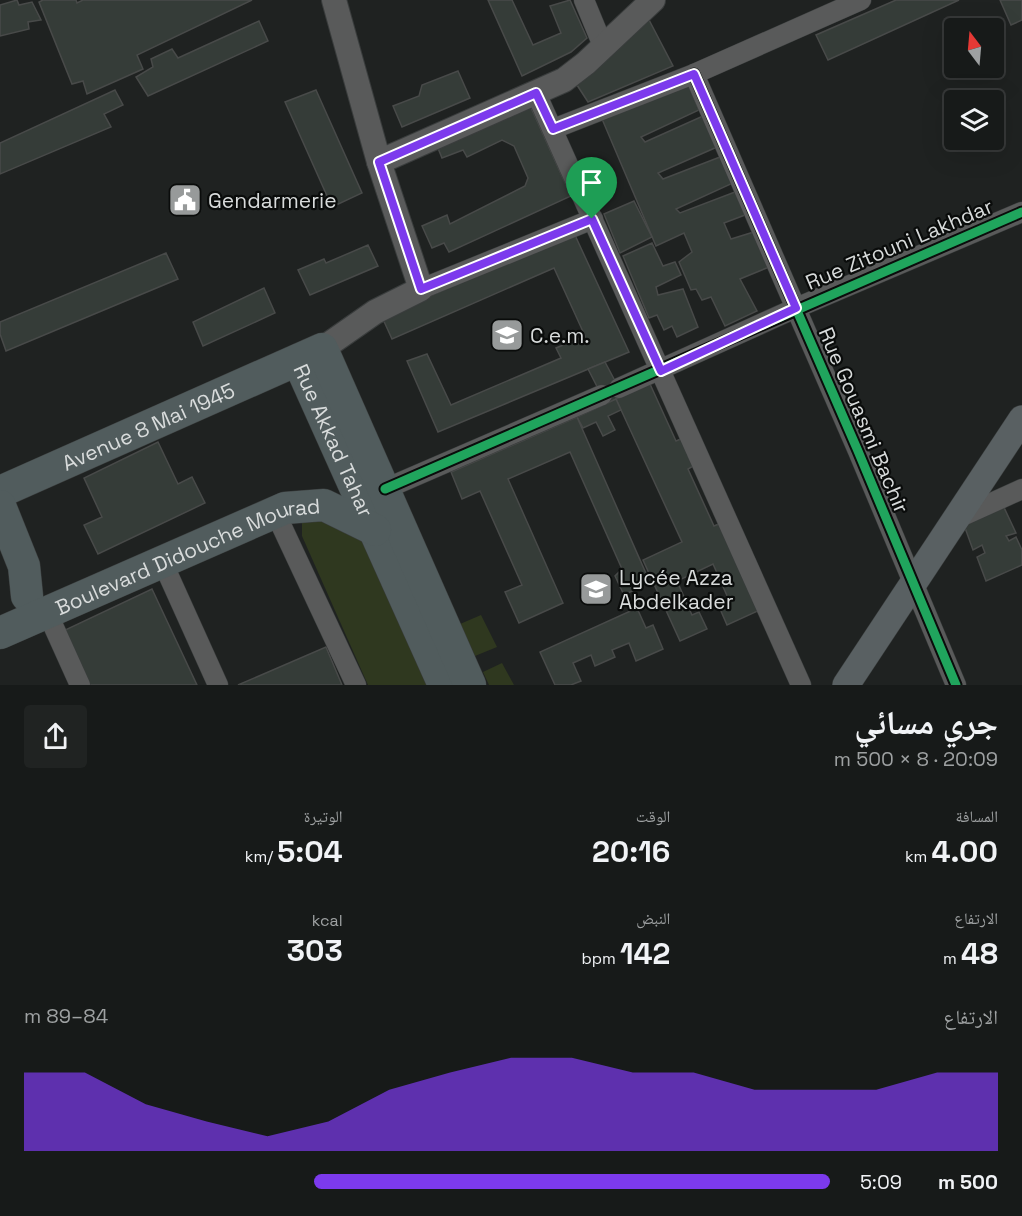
<!DOCTYPE html>
<html lang="ar">
<meta charset="utf-8">
<style>
body{margin:0;font-family:"Space Grotesk","Noto Naskh Arabic",sans-serif;background:#202322;color:#f1f3f6;direction:rtl;height:100vh;display:flex;flex-direction:column;font-size:22px;white-space:nowrap}
*{box-sizing:border-box;margin:0}
p{font-size:20px;color:#9ea1a2}
.icon{flex:none;width:33px;height:33px;fill:none;stroke:currentColor;stroke-width:2;stroke-linecap:round;stroke-linejoin:round}
.map{position:relative;height:685px;overflow:hidden;direction:ltr}
.drawer{display:flex;flex-direction:column;background:#171a19;flex:1}
.drawer>*{flex:none}
.needle{width:39px;rotate:344deg}
.buttons{position:absolute;left:944px;top:18px;display:grid;gap:12px}
.buttons a{display:grid;place-items:center;width:60px;height:60px;border-radius:6px;background:#171a19;box-shadow:0 6px 24px #0002,0 0 0 2px #363838;font-size:30px}
.pin{position:absolute;display:grid;place-items:center;width:51px;height:51px;color:#fff;margin:-62px -26px;border-radius:50% 50% 50% 0;rotate:-45deg;box-shadow:0 0 6px #0007}
.pin .icon{rotate:45deg}
.round{display:grid;place-items:center;flex:none;width:63px;height:63px;border-radius:6px;background:#202322}
.overview{display:flex;align-items:center;justify-content:space-between;height:102px;padding:0 24px}
h1{font-size:33px;font-weight:800;line-height:45px}
.stats{display:grid;grid-template-columns:repeat(3,1fr);gap:9px;height:102px;padding:6px 24px}
.stats div{display:grid;align-content:center}
.stats b{font-size:30px;font-weight:800}
.stats small{font-size:16px;font-weight:400}
.stats p{font-size:16px}
.chart{height:168px;padding:12px 24px}
.chart p{display:flex;justify-content:space-between}
.chart svg{width:100%;height:108px;margin-top:6px;fill:#7c3aed;opacity:.7}
ul{padding:0 24px;list-style:none;font-size:20px}
li{display:grid;grid-template-columns:96px 72px 1fr;align-items:center;height:45px}
li i{height:15px;border-radius:8px;background:#7c3aed}
.map>svg:first-child{display:block}
</style>
<div class="map">
<svg width="1022" height="685" viewBox="0 0 1022 685">
<rect width="100%" height="100%" fill="#1f2221"/>
<!-- green -->
<g fill="#2f381f">
<path d="M 312,516 L 365,536 L 436,685 L 368,685 L 302,536 L 302,522 Z"/>
<path d="M 481,615 L 497,647 L 475,656 L 460,624 Z"/>
<path d="M 502,663 L 514,685 L 489,685 L 483,672 Z"/>
</g>
<!-- building -->
<g fill="#353c38" stroke="#484a49" stroke-width="1.5">
<path d="M 17,0 L 19,5 L 32,2 L 41,20 L 28,22 L 29,29 L 0,36 L 0,5 Z"/>
<path d="M 43,0 L 76,0 L 77,3 L 83,0 L 252,0 L 137,55 L 143,69 L 87,94 L 83,81 L 72,84 L 39,2 Z"/>
<path d="M 488,0 L 512,0 L 533,45 L 561,33 L 550,6 L 570,0 L 587,38 L 571,52 L 522,76 Z"/>
<path d="M 896,0 L 959,0 L 828,60 L 816,35 Z"/>
<path d="M 1000,0 L 1022,0 L 1022,20 L 1011,25 Z"/>
<path d="M 647,16 L 673,66 L 588,102 L 577,85 Z"/>
<path d="M 259,21 L 268,41 L 148,96 L 136,77 L 153,67 L 151,59 L 172,49 L 178,58 Z"/>
<path d="M 458,71 L 470,98 L 402,127 L 393,106 L 419,96 L 422,85 Z"/>
<path d="M 687,82 L 699,110 L 641,137 L 645,142 L 703,116 L 717,147 L 658,173 L 663,179 L 720,157 L 733,183 L 676,209 L 680,213 L 735,192 L 745,215 L 724,223 L 731,239 L 757,231 L 769,267 L 740,279 L 757,311 L 725,326 L 711,297 L 702,300 L 696,289 L 691,290 L 679,262 L 692,252 L 684,233 L 656,246 L 602,119 Z"/>
<path d="M 115,90 L 123,105 L 104,114 L 111,127 L 0,174 L 0,143 Z"/>
<path d="M 316,90 L 362,193 L 332,207 L 285,102 Z"/>
<path d="M 528,101 L 571,196 L 449,252 L 444,243 L 432,248 L 422,226 L 447,215 L 450,224 L 525,186 L 528,178 L 514,146 L 502,140 L 467,157 L 463,150 L 442,158 L 435,141 Z"/>
<path d="M 634,201 L 652,237 L 620,253 L 604,214 Z"/>
<path d="M 574,233 L 629,352 L 438,432 L 407,361 L 427,354 L 451,405 L 561,358 L 556,348 L 585,336 L 554,268 L 392,339 L 382,317 Z"/>
<path d="M 652,243 L 663,266 L 675,262 L 681,275 L 656,287 L 658,295 L 683,289 L 698,327 L 677,337 L 672,326 L 664,330 L 657,315 L 649,318 L 623,256 Z"/>
<path d="M 368,245 L 378,266 L 310,295 L 298,270 L 324,259 L 326,263 Z"/>
<path d="M 166,253 L 178,279 L 6,351 L 0,334 L 0,322 Z"/>
<path d="M 264,288 L 275,313 L 203,346 L 193,322 Z"/>
<path d="M 605,362 L 623,396 L 606,404 L 588,369 Z"/>
<path d="M 650,384 L 676,441 L 683,438 L 695,465 L 688,469 L 714,526 L 721,523 L 760,610 L 727,625 L 717,602 L 728,598 L 713,564 L 677,581 L 692,615 L 699,612 L 707,629 L 680,641 L 643,560 L 682,542 L 616,399 Z"/>
<path d="M 616,399 L 621,410 L 608,416 L 615,430 L 603,436 L 596,422 L 583,428 L 577,417 Z"/>
<path d="M 577,417 L 648,578 L 633,585 L 634,590 L 624,595 L 615,576 L 622,569 L 570,452 L 508,479 L 563,603 L 519,623 L 505,592 L 522,585 L 480,491 L 462,499 L 451,472 Z"/>
<path d="M 158,442 L 178,484 L 192,477 L 205,503 L 98,554 L 84,525 L 102,517 L 84,478 Z"/>
<path d="M 1001,501 L 1016,533 L 1006,536 L 1009,541 L 1016,537 L 1022,550 L 1022,565 L 986,581 L 977,557 L 985,553 L 982,545 L 973,550 L 964,525 Z"/>
<path d="M 152,589 L 197,685 L 88,685 L 63,631 Z"/>
<path d="M 637,608 L 646,628 L 653,625 L 663,649 L 636,661 L 629,643 L 612,650 L 615,657 L 595,666 L 591,655 L 573,663 L 581,681 L 571,685 L 555,685 L 540,652 Z"/>
<path d="M 326,647 L 342,685 L 238,685 Z"/>
</g>
<g fill="none" stroke-linecap="round" stroke-linejoin="round">
<!-- minor casing -->
<g stroke="#3a3d3d" stroke-width="21">
<g id="minor">
<path d="M 584,0 L 603,46"/>
<path d="M 694,74 L 858,451 L 956,685"/>
<path d="M 536,93 L 801,685"/>
<path d="M 553,129 L 694,74 L 861,0"/>
<path d="M 421,289 L 593,219"/>
<path d="M 619,388 L 796,308 L 1022,212"/>
<path d="M 385,489 L 602,395"/>
<path d="M 275,512 L 356,685"/>
<path d="M 956,519 L 1022,489"/>
<path d="M 162,561 L 218,685"/>
<path d="M 47,612 L 80,685"/>
</g>
</g>
<!-- tertiary casing -->
<g stroke="#3a3d3d" stroke-width="26">
<g id="tertiary">
<path d="M 379,162 L 564,80 L 586,63 L 653,0"/>
<path d="M 322,349 L 375,312 L 421,289 L 379,162 L 334,0"/>
</g>
</g>
<!-- secondary casing -->
<g stroke="#3a3d3d" stroke-width="28">
<path id="secondary" d="M 846,685 L 1022,419"/>
</g>
<!-- primary casing -->
<g stroke="#3a3d3d" stroke-width="33">
<g id="primary">
<path id="s1" d="M 298,360 L 444,685"/>
<path id="s2" d="M 0,492 L 322,349 L 470,685"/>
<path d="M 0,506 L 24,566 L 27,596"/>
<path id="s3" d="M 0,633 L 285,508 L 324,505 L 375,530"/>
</g>
</g>
<!-- minor -->
<use href="#minor" stroke="#595a5a" stroke-width="20"/>
<!-- tertiary -->
<use href="#tertiary" stroke="#595a5a" stroke-width="24"/>
<!-- secondary -->
<use href="#secondary" stroke="#596062" stroke-width="27"/>
<!-- primary -->
<use href="#primary" stroke="#515c5d" stroke-width="32"/>
<!-- cycleway casing -->
<g stroke="#0a0c0b" stroke-width="13">
<g id="cycleway">
<path d="M 694,74 L 858,451 L 956,685"/>
<path d="M 385,489 L 1022,212"/>
</g>
</g>
<!-- cycleway -->
<use href="#cycleway" stroke="#20a55d" stroke-width="9"/>
</g>
<g fill="none" stroke-linecap="round" stroke-linejoin="round">
<!-- route casing -->
<g stroke="#fff" stroke-width="12">
<path id="route" d="M 694,74 L 796,308 L 661,371 L 592,219 L 421,289 L 379,162 L 536,93 L 553,129 Z"/>
</g>
<!-- route -->
<use href="#route" stroke="#7c3aed" stroke-width="8"/>
</g>
<!-- icons -->
<defs>
<g id="civic-square" transform="scale(1.725)"><rect x="-9" y="-9" width="18" height="18" rx="4" fill="#979a9a" stroke="#0a0c0b"/><path d="M-.6-6.5H3V-4.5H.6V-3L4-1V1h2V6H-6V1h2V-1L-.6-3ZM-1.2 2.5V6h2.4V2.5Z" fill="#fff"/></g>
<g id="university-square" transform="scale(1.725)"><rect x="-9" y="-9" width="18" height="18" rx="4" fill="#979a9a" stroke="#0a0c0b"/><path d="M0-5L7-2L0 1L-7-2ZM-4 1L0 2.5L4 1V4Q0 6-4 4Z" fill="#fff"/></g>
</defs>
<g fill-rule="evenodd">
<use href="#civic-square" x="185" y="200"/>
<use href="#university-square" x="507" y="335"/>
<use href="#university-square" x="596" y="589"/>
</g>
<g text-anchor="middle" dominant-baseline="central" stroke-width="4.5" stroke-linejoin="round" paint-order="stroke">
<!-- poi labels -->
<g font-size="21" fill="#d8dbdb" stroke="#0a0c0b" text-anchor="start">
<text x="208" y="200">Gendarmerie</text>
<text x="530" y="335">C.e.m.</text>
<text x="619" y="577">Lycée Azza<tspan x="619" dy="24">Abdelkader</tspan></text>
</g>
<!-- street labels -->
<g font-size="21" fill="#d8dbdb" stroke="#0a0c0b">
<text transform="translate(899 244) rotate(-23)">Rue Zitouni Lakhdar</text>
<text transform="translate(864 420) rotate(67)">Rue Gouasmi Bachir</text>
<text stroke="none"><textPath href="#s2" startOffset="162">Avenue 8 Mai 1945</textPath></text>
<text stroke="none"><textPath href="#s1" startOffset="88">Rue Akkad Tahar</textPath></text>
<text stroke="none"><textPath href="#s3" startOffset="204">Boulevard Didouche Mourad</textPath></text>
</g>
</g>
</svg>
<div class="buttons">
<a><svg class="needle" viewBox="-14 -14 28 28"><path d="M0-13l5 13h-10z" fill="#e53935"/><path d="M0 13l5-13h-10z" fill="#9ea1a2"/></svg></a>
<a><svg class="icon" aria-label="layers" viewBox="0 0 24 24"><path d="M12 4l9 5-9 5-9-5zM3 14l9 5 9-5"/></svg></a>
</div>
<div class="pin" style="left:592px;top:219px;background:#1e9e55"><svg class="icon" aria-label="arrive" viewBox="0 0 24 24"><path d="M6 21V4h12l-3 4 3 4H6"/></svg></div>
</div>
<section class="drawer">
<div class="overview"><div><h1>جري مسائي</h1><p>20:09 · 8 × 500 m</p></div><a class="round"><svg class="icon" aria-label="share" viewBox="0 0 24 24"><path d="M12 15V3M7 8l5-5 5 5M5 13v7h14v-7"/></svg></a></div>
<div class="stats">
<div><p>المسافة</p><b>4.00<small> km</small></b></div>
<div><p>الوقت</p><b>20:16</b></div>
<div><p>الوتيرة</p><b>5:04<small> /km</small></b></div>
</div>
<div class="stats">
<div><p>الارتفاع</p><b>48<small> m</small></b></div>
<div><p>النبض</p><b>142<small> bpm</small></b></div>
<div><p>kcal</p><b>303</b></div>
</div>
<div class="chart"><p><span>الارتفاع</span>84–89 m</p>
<svg viewBox="0 0 160 44" preserveAspectRatio="none"><path d="M0 44V12L10 12L20 25L30 32L40 38L50 32L60 19L70 12L80 6L90 6L100 12L110 12L120 19L130 19L140 19L150 12L160 12V44z"/></svg>
</div>
<ul>
<li><b>500 m</b>5:09<i style="width:64%"></i></li>
</ul>
</section>
